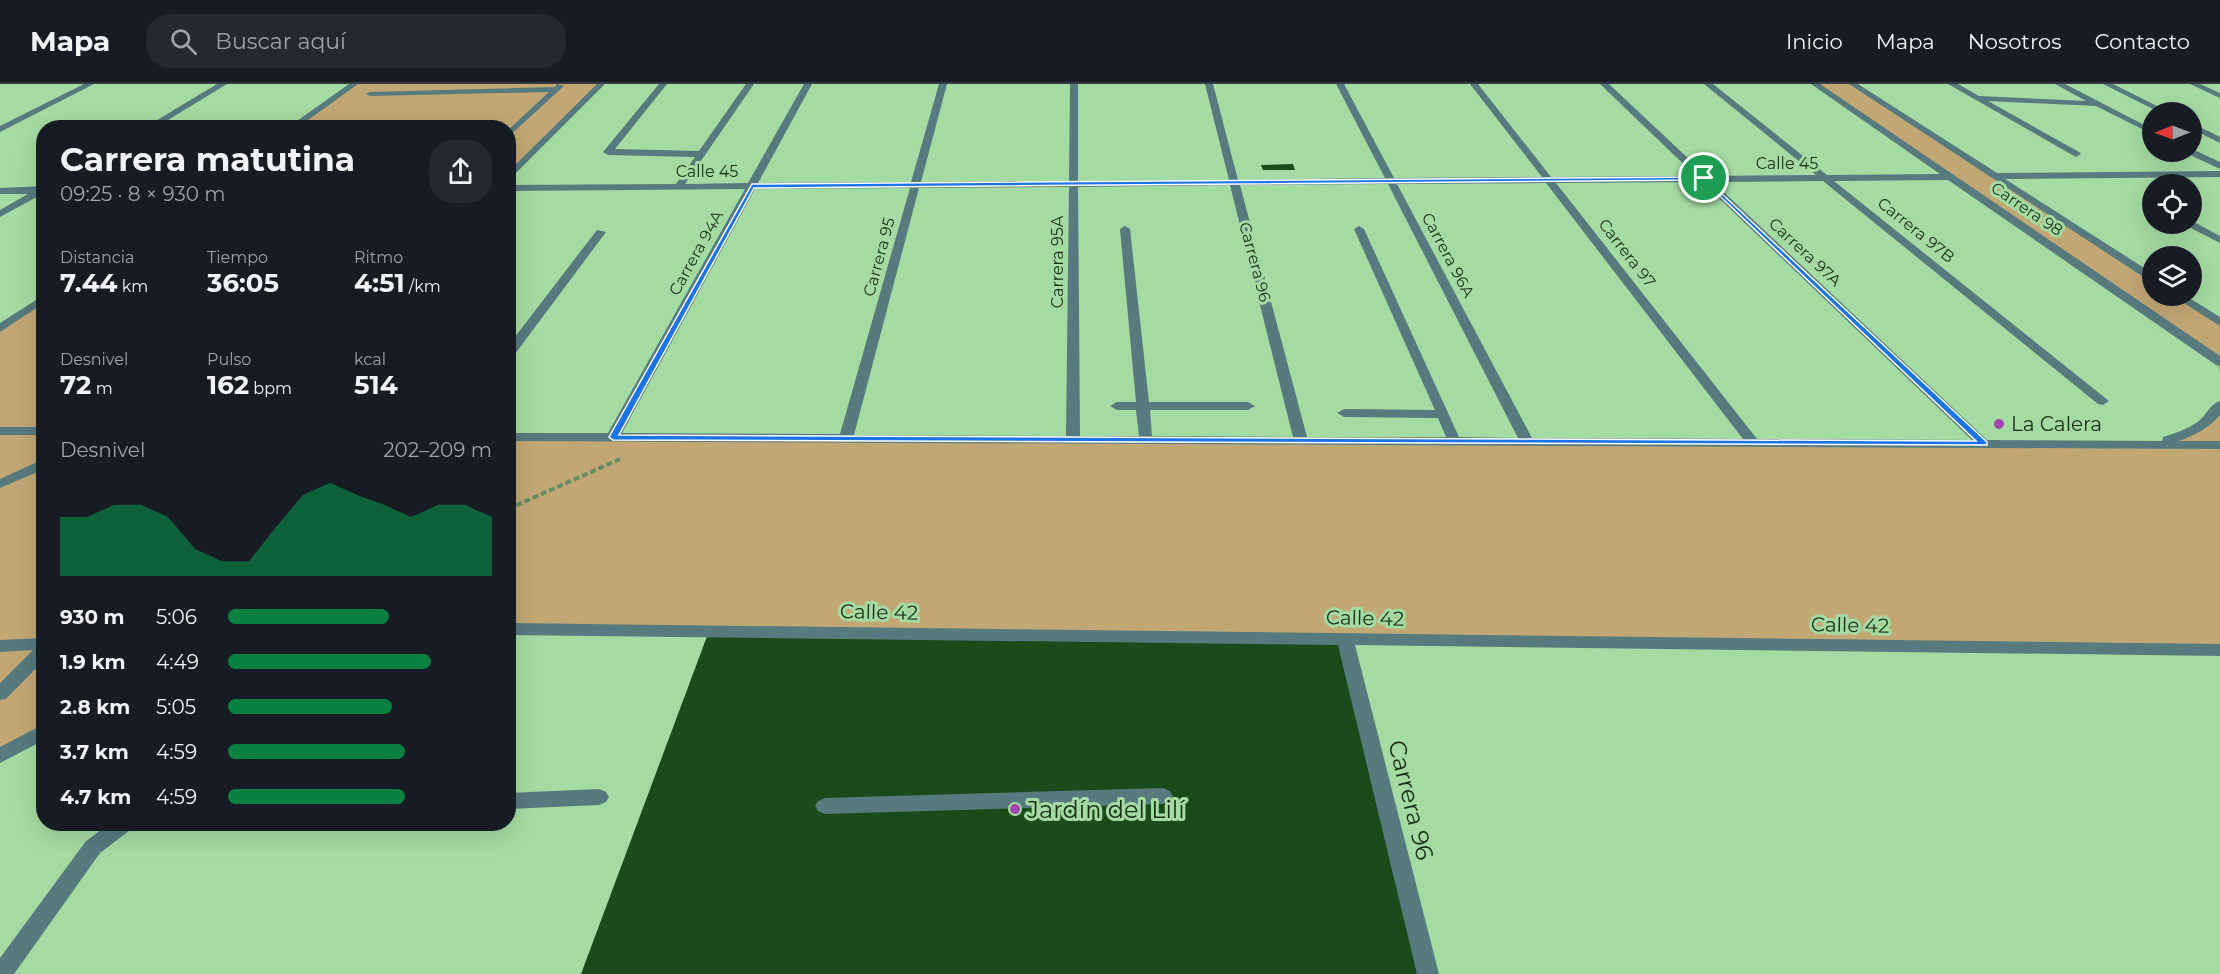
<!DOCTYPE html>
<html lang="es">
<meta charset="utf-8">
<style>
body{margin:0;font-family:Montserrat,sans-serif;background:#242831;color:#f1f3f6;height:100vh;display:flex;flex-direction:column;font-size:22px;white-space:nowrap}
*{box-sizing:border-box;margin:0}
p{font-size:20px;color:#9ea1a6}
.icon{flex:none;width:33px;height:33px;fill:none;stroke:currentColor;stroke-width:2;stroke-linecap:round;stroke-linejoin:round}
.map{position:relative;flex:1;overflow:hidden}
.side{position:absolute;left:36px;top:36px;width:480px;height:711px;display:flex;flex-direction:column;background:#171b24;border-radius:24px;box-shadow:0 6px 24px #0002}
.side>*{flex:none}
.needle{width:39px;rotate:269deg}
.controls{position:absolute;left:2142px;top:18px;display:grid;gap:12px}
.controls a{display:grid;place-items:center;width:60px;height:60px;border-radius:50%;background:#171b24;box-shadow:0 6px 24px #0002;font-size:30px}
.pin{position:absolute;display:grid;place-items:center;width:51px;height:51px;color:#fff;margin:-26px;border:3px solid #fff;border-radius:50%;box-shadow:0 2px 6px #0007}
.round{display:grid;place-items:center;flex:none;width:63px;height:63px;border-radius:24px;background:#242831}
.headline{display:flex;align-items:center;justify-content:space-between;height:102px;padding:0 24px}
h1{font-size:33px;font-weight:700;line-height:45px}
.stats{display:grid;grid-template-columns:repeat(3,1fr);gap:9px;height:102px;padding:6px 24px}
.stats div{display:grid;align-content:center}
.stats b{font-size:26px;font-weight:700}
.stats small{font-size:16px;font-weight:400}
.stats p{font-size:16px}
.chart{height:168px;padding:12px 24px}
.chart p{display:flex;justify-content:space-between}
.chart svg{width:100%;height:108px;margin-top:6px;fill:#0b8043;opacity:.7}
ul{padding:0 24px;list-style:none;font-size:20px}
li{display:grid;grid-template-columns:96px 72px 1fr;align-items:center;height:45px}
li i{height:15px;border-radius:8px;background:#0b8043}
header{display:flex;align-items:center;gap:36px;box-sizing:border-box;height:84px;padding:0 30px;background:#171b24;border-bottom:2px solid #363941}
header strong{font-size:28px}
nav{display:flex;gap:33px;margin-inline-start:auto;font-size:21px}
.search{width:420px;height:54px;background:#242831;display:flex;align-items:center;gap:15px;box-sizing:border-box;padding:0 21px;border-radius:24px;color:#9ea1a6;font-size:22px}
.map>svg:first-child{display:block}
</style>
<header>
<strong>Mapa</strong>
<div class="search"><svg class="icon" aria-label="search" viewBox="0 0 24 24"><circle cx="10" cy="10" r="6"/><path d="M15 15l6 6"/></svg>Buscar aquí</div>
<nav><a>Inicio</a><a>Mapa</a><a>Nosotros</a><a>Contacto</a></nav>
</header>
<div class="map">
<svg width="2220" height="890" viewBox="0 0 2220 890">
<rect width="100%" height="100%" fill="#a4dba2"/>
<!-- green -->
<g fill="#c1a774">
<path d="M 354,0 L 601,0 L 509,94 L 508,44 L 291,44 Z"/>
<path d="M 1815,0 L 1853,0 L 2152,194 L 2152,212 L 2179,212 L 2220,238 L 2220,287 L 2213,273 Z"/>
<path d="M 43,214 L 43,647 L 0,672 L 0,244 Z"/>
<path d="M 2220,321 L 2220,566 L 509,545 L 509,353 L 2157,360 L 2190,349 Z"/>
</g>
<!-- building -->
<g fill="#1a4c1b">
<path d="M 1293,80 L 1295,86 L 1263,86 L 1261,81 Z"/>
<path d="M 709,547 L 1345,555 L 1428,890 L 581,890 Z"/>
</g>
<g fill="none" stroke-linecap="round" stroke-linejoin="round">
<!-- path -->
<path stroke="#668d64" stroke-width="4" stroke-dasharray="6 3" stroke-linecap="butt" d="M 508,425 L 620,375"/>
<!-- minor -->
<g fill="#567a7e" fill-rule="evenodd">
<path d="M 84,0 L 94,0 L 0,48 L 0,42 Z"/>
<path d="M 217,0 L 227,0 L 155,44 L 144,44 Z"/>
<path d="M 349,0 L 358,0 L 297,44 L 287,44 Z"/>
<path d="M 557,0 L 564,2 L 508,53 L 508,46 L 549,8 L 370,12 L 366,10 L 370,8 L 555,3 Z"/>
<path d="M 597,0 L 605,0 L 508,97 L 508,88 Z"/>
<path d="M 659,0 L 667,0 L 615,65 L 699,67 L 746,0 L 754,0 L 685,100 L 748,99 L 804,0 L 812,0 L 758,99 L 911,98 L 939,0 L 947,0 L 921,98 L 1069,97 L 1070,0 L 1078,0 L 1078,97 L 1229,96 L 1205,0 L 1213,0 L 1238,96 L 1385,94 L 1336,0 L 1344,0 L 1394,94 L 1542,93 L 1470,0 L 1478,0 L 1551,93 L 1696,92 L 1600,0 L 1609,0 L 1707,92 L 1816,91 L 1704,0 L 1713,0 L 1827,91 L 1940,90 L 1811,0 L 1820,0 L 2220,272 L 2220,282 L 2216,281 L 1948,96 L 1834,97 L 2109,317 L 2103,321 L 2098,320 L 1823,97 L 1713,98 L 1987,356 L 2162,357 L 2163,353 C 2176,349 2188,345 2199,337 C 2206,331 2211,319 2220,317 L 2220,331 C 2209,344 2195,351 2179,357 L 2220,357 L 2220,365 L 508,357 L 508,349 L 608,349 L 745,105 L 508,107 L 508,101 L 676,100 L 695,73 L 608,71 L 603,68 ZM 1702,98 L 1972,356 L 1757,355 L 1556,99 ZM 1546,99 L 1743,355 L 1532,354 L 1397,100 ZM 1388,100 L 1518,354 L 1459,353 L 1364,145 L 1359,142 L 1354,145 L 1435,326 L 1344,325 L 1337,329 L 1344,333 L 1438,334 L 1446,353 L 1307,353 L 1240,101 ZM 1230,101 L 1293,353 L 1152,352 L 1150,326 L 1248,326 L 1255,322 L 1248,318 L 1149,318 L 1130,145 L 1125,142 L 1120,145 L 1136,318 L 1117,318 L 1110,322 L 1117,326 L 1136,326 L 1139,352 L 1080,352 L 1078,103 ZM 1069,103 L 1066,352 L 854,351 L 919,104 ZM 910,104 L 840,350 L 622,349 L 755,105 Z"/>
<path d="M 1849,0 L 1858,0 L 1997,89 L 2220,87 L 2220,93 L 2005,95 L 2152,189 L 2152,197 L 2148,196 Z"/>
<path d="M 1948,0 L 1958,0 L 1979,12 L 2086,17 L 2055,0 L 2065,0 L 2152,45 L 2152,50 L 2096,22 L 1988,17 L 2079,68 L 2081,70 L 2076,73 Z"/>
<path d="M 2103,0 L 2113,0 L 2169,28 L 2159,28 Z"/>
<path d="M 2190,0 L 2200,0 L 2220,9 L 2220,14 Z"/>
<path d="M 2192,39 L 2220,53 L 2220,59 L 2192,45 Z"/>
<path d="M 2192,65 L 2220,78 L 2220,85 L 2188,70 L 2187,68 L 2192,68 Z"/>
<path d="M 44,102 L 44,109 L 0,133 L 0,126 L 28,110 L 0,110 L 0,104 Z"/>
<path d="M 2192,137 L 2220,152 L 2220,159 L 2187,142 L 2186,140 L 2192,140 Z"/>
<path d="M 597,146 L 606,148 L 512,274 L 508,275 L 508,262 Z"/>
<path d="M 44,211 L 44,219 L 0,248 L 0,239 Z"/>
<path d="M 2173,212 L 2186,212 L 2220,233 L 2220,242 Z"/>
<rect x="0" y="343" width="44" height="8"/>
<path d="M 44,375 L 44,385 L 0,404 L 0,395 Z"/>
<path d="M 508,539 L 2220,560 L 2220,572 L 1355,561 L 1439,890 L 1417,890 L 1338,561 L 508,551 Z"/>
<path d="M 44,554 L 44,576 L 6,615 L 0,616 L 0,599 L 33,566 L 0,568 L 0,556 Z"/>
<path d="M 44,640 L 44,656 L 0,679 L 0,663 Z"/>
<path d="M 1163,704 L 1170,707 L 1173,712 L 1170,717 L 1163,720 L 825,730 L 818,727 L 815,722 L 818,717 L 825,714 Z"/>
<path d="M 599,705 L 606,708 L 609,713 L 606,718 L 599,721 L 508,725 L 508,709 Z"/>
<path d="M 109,740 L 133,740 L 130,746 L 100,769 L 14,890 L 0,890 L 0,874 L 86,757 Z"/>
</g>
</g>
<!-- route -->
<path fill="#1a73e8" stroke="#fff" stroke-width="1.5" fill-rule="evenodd" d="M 1704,93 L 1987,358 L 1987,361 L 613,356 L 609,353 L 752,100 ZM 1703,96 L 1976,357 L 619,351 L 754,104 Z"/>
<!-- markers -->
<g fill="#a244ac" stroke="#a4dba2" stroke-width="2">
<circle cx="1999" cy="340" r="6"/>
<circle cx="1015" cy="725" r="6"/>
</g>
<g text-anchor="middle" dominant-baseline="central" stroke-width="6" stroke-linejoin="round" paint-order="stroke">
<!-- far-street labels -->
<g font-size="16" fill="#1a2f19" stroke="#a4dba2">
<text x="1787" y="79">Calle 45</text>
<text x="707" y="87">Calle 45</text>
<text transform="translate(2027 125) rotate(34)">Carrera 98</text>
<text transform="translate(1916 146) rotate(39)">Carrera 97B</text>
<text transform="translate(1805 168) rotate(43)">Carrera 97A</text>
<text transform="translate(696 169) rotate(-61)">Carrera 94A</text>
<text transform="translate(1627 169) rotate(52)">Carrera 97</text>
<text transform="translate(1448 171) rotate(62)">Carrera 96A</text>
<text transform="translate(879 173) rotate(-75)">Carrera 95</text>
<text transform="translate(1057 178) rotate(-90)">Carrera 95A</text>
<text transform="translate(1255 178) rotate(75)">Carrera 96</text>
</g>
<!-- poi labels -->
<g font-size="20" fill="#1a2f19" stroke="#a4dba2" text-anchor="start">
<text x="2011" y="340">La Calera</text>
</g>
<!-- street labels -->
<g font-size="20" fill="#1a2f19" stroke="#a4dba2">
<text transform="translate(879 528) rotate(1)">Calle 42</text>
<text transform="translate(1365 534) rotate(1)">Calle 42</text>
<text transform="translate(1850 541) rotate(1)">Calle 42</text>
</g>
<!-- near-street labels -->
<g font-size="24" fill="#1a2f19" stroke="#a4dba2">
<text transform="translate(1411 716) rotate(76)">Carrera 96</text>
</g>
<!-- near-poi labels -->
<g font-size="24" fill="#1a2f19" stroke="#a4dba2" text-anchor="start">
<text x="1027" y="725">Jardín del Lilí</text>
</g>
</g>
</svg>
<div class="controls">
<a><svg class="needle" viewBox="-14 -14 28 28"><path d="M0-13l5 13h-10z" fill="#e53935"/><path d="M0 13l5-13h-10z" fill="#9ea1a6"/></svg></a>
<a><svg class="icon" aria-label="locate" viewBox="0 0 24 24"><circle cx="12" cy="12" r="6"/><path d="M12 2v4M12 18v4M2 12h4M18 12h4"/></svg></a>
<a><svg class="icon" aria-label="layers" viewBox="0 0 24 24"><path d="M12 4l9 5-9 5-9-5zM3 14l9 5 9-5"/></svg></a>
</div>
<div class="pin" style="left:1704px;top:94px;background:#1e9e55"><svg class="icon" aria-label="arrive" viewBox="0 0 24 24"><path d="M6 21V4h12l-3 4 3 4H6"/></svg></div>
<section class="side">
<div class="headline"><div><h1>Carrera matutina</h1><p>09:25 · 8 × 930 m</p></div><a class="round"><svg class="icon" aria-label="share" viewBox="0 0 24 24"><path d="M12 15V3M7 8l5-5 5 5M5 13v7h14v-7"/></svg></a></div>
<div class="stats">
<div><p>Distancia</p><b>7.44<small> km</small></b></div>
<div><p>Tiempo</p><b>36:05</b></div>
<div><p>Ritmo</p><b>4:51<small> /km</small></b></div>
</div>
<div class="stats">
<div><p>Desnivel</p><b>72<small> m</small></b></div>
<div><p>Pulso</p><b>162<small> bpm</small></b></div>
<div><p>kcal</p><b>514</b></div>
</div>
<div class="chart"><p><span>Desnivel</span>202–209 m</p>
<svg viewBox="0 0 160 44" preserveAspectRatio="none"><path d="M0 44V20L10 20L20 15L30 15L40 20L50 33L60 38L70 38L80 24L90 11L100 6L110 11L120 15L130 20L140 15L150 15L160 20V44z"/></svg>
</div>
<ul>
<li><b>930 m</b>5:06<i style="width:61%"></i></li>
<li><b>1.9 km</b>4:49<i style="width:77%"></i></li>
<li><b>2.8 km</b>5:05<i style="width:62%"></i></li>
<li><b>3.7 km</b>4:59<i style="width:67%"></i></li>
<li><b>4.7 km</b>4:59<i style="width:67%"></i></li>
</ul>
</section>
</div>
